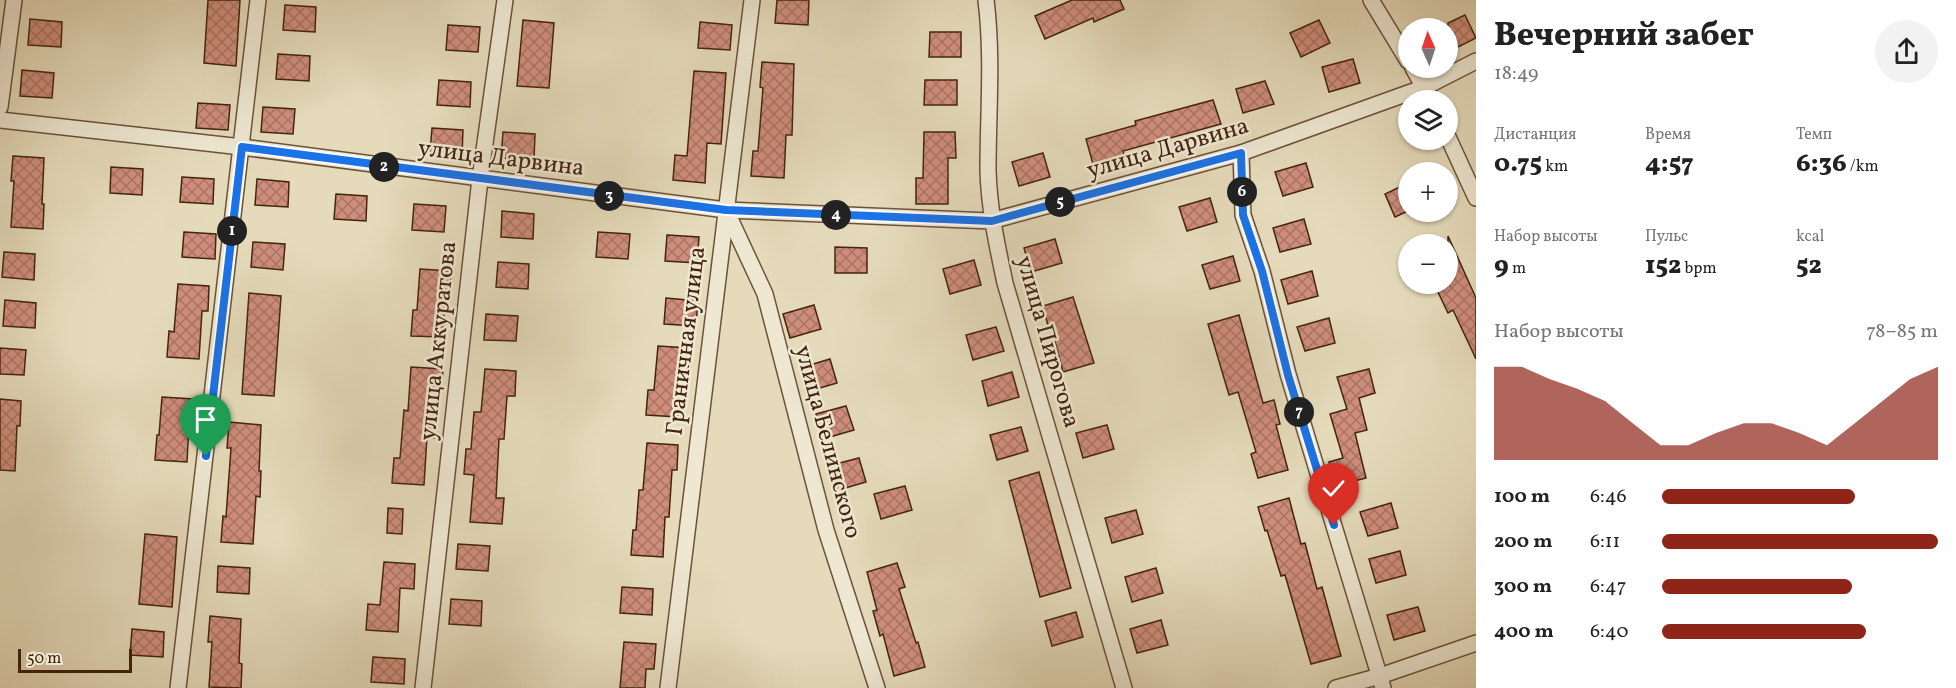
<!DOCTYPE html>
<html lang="ru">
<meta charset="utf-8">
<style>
body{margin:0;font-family:Vollkorn,serif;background:#f2f2f2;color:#222;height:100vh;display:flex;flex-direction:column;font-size:22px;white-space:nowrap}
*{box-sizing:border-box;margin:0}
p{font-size:20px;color:#767676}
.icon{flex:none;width:33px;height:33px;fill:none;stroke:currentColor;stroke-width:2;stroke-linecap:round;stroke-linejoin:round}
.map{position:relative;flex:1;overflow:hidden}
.side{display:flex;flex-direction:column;background:#fff;width:480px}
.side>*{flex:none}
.needle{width:39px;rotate:357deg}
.controls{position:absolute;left:1398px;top:18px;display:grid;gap:12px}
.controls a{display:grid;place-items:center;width:60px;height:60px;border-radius:50%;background:#fff;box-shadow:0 2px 4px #0004;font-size:30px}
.scale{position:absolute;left:18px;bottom:15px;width:114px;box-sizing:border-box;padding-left:6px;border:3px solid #44240f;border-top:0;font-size:16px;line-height:21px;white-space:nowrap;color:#44240f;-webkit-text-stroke:4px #eee8d3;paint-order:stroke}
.pin{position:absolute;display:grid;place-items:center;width:51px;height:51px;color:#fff;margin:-62px -26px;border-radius:50% 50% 50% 0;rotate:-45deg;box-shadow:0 0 6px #0007}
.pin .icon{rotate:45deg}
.km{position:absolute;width:30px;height:30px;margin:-15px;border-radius:50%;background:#222;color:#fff;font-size:16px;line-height:30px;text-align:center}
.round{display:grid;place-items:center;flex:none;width:63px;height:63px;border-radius:32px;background:#f2f2f2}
.overview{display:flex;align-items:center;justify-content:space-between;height:102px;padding:0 18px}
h1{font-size:33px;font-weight:800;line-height:45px}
.figures{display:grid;grid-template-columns:repeat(3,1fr);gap:9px;height:102px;padding:6px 18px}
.figures div{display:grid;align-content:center}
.figures b{font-size:26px;font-weight:800}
.figures small{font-size:16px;font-weight:400}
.figures p{font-size:16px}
.chart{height:168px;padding:12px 18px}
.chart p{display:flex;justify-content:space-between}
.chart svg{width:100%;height:108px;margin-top:6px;fill:#8f2418;opacity:.7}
ul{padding:0 18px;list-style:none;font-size:20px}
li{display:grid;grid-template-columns:96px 72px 1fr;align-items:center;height:45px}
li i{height:15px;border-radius:8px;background:#8f2418}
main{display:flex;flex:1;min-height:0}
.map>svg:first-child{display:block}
</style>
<main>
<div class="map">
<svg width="1476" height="688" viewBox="0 0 1476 688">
<defs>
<pattern id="building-cross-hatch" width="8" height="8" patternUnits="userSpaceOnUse" patternTransform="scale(1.5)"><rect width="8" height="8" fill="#cf8e7c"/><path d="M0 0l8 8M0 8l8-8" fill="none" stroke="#aa7464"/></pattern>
</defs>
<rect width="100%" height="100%" fill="#e5dbbb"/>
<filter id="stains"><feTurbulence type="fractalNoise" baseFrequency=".00333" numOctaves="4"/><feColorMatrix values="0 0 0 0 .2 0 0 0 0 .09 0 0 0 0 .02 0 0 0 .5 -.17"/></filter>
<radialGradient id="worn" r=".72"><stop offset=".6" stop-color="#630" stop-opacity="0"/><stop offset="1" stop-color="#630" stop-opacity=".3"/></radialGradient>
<!-- building -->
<g fill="url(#building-cross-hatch)" stroke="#44240f" stroke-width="1.5">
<path d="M 208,0 L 240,0 L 236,66 L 204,63 Z"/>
<path d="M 777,0 L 809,0 L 808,25 L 775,23 Z"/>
<path d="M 1072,0 L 1120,0 L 1124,9 L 1094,22 L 1093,18 L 1045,39 L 1035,16 Z"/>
<path d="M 285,5 L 316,7 L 315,32 L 283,30 Z"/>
<path d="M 1465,15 L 1476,38 L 1448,52 L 1448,23 Z"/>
<path d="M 30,19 L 62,22 L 61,47 L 28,45 Z"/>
<path d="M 523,20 L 554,23 L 549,88 L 517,86 Z"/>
<path d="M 1319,20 L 1330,43 L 1301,57 L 1290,33 Z"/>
<path d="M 700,22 L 732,25 L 730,50 L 698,48 Z"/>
<path d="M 448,25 L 480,27 L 478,52 L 446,50 Z"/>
<path d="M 930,32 L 961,32 L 961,57 L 929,57 Z"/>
<path d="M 278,54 L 310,56 L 309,81 L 276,79 Z"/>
<path d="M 1353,59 L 1360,83 L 1329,92 L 1322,67 Z"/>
<path d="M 762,62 L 794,64 L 792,135 L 786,135 L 784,178 L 751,176 L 753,151 L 758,151 L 763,88 L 760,87 Z"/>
<path d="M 22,70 L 54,73 L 52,98 L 20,96 Z"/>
<path d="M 694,71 L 726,73 L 721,144 L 707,143 L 705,183 L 673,180 L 675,155 L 687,156 Z"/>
<path d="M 439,80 L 471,82 L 470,107 L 437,105 Z"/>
<path d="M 925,80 L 957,80 L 957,105 L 924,105 Z"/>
<path d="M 1265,81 L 1274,104 L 1243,113 L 1236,89 Z"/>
<path d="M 1213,100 L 1221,124 L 1123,151 L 1124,155 L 1093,164 L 1086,139 L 1136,125 L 1135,121 Z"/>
<path d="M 198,103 L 230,105 L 228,130 L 196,128 Z"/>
<path d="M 263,107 L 295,109 L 293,134 L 261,132 Z"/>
<path d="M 432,128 L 463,130 L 462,155 L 430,153 Z"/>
<path d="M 503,132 L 535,134 L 534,160 L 501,158 Z"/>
<path d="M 924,132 L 955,132 L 956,158 L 948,158 L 948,204 L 916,204 L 916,178 L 923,178 Z"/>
<path d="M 1043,153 L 1050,177 L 1019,186 L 1012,162 Z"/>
<path d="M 13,156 L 44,158 L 42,204 L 44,204 L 43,229 L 11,227 L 14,181 L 11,181 Z"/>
<path d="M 1306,163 L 1313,187 L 1283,196 L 1275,172 Z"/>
<path d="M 111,167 L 143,169 L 142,195 L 110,193 Z"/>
<path d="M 182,177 L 214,179 L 213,204 L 180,202 Z"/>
<path d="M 257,179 L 289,182 L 288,207 L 255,205 Z"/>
<path d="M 1408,183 L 1408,211 L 1395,217 L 1385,194 Z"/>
<path d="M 336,194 L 367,196 L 366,221 L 334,219 Z"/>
<path d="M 1210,198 L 1217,222 L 1187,231 L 1179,207 Z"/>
<path d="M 414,204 L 446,206 L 444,232 L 412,230 Z"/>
<path d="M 502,211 L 534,214 L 533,239 L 501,237 Z"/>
<path d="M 1304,219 L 1311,244 L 1280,252 L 1273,228 Z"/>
<path d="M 184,232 L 216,234 L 215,259 L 182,257 Z"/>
<path d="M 598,232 L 630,234 L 628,259 L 596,257 Z"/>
<path d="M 667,235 L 699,237 L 697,263 L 665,261 Z"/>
<path d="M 1448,236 L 1476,298 L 1476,359 L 1453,310 L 1448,313 L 1437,290 L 1448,285 Z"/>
<path d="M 1055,239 L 1062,263 L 1031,272 L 1024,248 Z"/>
<path d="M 253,242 L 285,244 L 283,270 L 251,267 Z"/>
<path d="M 835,247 L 867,248 L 867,273 L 835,273 Z"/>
<path d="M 4,252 L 35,254 L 34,280 L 2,277 Z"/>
<path d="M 1233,256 L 1240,281 L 1210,289 L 1202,265 Z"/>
<path d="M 974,260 L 981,285 L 950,294 L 943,269 Z"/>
<path d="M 498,262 L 529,264 L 528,289 L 496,287 Z"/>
<path d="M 420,269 L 451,271 L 450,296 L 445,296 L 443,337 L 411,336 L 413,310 L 417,310 Z"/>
<path d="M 1312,271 L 1318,296 L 1288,304 L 1281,280 Z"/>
<path d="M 178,284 L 209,286 L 208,311 L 202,311 L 199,359 L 167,357 L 169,331 L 174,332 Z"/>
<path d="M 249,293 L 281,296 L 274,396 L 242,394 Z"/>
<path d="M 1073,297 L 1094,363 L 1063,372 L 1052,330 L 1049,330 L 1043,306 Z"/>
<path d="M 666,298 L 698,301 L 696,326 L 664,324 Z"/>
<path d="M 5,300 L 36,303 L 35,328 L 3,326 Z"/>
<path d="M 814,305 L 821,329 L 790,338 L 783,314 Z"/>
<path d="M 486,314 L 518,316 L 516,341 L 484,340 Z"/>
<path d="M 1239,315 L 1263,403 L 1274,400 L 1280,424 L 1276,425 L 1288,470 L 1258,478 L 1251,454 L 1256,452 L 1238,392 L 1229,395 L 1208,324 Z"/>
<path d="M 1329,318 L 1335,343 L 1305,351 L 1297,327 Z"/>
<path d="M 996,327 L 1004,351 L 973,360 L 966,335 Z"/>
<path d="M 658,346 L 689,348 L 688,373 L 680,373 L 678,417 L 646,415 L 648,390 L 654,390 Z"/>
<path d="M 0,348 L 26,350 L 24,375 L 0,374 Z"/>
<path d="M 830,359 L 837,383 L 806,392 L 800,368 Z"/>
<path d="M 411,367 L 443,369 L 441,394 L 436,394 L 434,438 L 427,437 L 424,485 L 392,483 L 394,458 L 400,458 L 404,410 L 408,411 Z"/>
<path d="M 485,369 L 516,371 L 515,396 L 507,396 L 504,439 L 499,439 L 496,498 L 504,498 L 502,524 L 470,522 L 474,475 L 464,474 L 466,449 L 471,449 L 474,412 L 481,412 Z"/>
<path d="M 1369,369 L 1375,393 L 1359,398 L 1367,430 L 1355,433 L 1366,478 L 1336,486 L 1329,462 L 1343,458 L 1330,414 L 1347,409 L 1337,377 Z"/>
<path d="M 1012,372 L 1019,397 L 988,406 L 982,381 Z"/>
<path d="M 162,397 L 193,399 L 192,425 L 189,424 L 187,462 L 155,460 L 157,435 L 159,435 Z"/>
<path d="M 0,399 L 21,401 L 20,426 L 17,426 L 15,471 L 0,470 Z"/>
<path d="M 846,406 L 854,430 L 823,439 L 816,414 Z"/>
<path d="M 229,422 L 261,425 L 259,471 L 261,471 L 260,497 L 256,496 L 253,544 L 221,542 L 223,516 L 226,517 L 231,448 L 227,448 Z"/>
<path d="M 1107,425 L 1114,449 L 1083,458 L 1076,433 Z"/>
<path d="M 1021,427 L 1028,451 L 997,460 L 990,435 Z"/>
<path d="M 647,443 L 678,445 L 677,470 L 672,470 L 669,517 L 665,517 L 663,557 L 631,555 L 633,530 L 636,530 L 639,490 L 643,490 Z"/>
<path d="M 859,458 L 866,482 L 835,491 L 828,466 Z"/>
<path d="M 1039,472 L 1071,588 L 1040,597 L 1009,481 Z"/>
<path d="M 905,486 L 912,510 L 881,519 L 874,494 Z"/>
<path d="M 1289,498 L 1301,544 L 1305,543 L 1317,589 L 1322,587 L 1341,656 L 1311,664 L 1285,575 L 1281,576 L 1267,530 L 1265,531 L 1258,507 Z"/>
<path d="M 1391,503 L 1398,528 L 1368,536 L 1360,512 Z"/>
<path d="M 388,508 L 403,509 L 402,534 L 387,533 Z"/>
<path d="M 1136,510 L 1143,534 L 1112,543 L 1105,518 Z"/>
<path d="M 145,534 L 177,537 L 172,607 L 139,604 Z"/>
<path d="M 458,544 L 490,546 L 488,571 L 456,569 Z"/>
<path d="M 1400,551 L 1406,575 L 1376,583 L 1369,559 Z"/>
<path d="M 384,562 L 415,564 L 414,589 L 400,588 L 398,632 L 366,630 L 368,604 L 380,605 Z"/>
<path d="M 897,563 L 905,587 L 899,589 L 916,643 L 918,642 L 925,667 L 894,676 L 883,634 L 880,636 L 873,611 L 877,610 L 867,572 Z"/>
<path d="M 218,566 L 250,568 L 249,594 L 217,592 Z"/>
<path d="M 1156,568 L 1163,593 L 1132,602 L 1125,577 Z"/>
<path d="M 622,587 L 653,589 L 652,615 L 620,613 Z"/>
<path d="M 451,599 L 482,601 L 481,626 L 449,624 Z"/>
<path d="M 1418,607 L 1425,631 L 1394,640 L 1387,615 Z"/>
<path d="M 1076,612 L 1083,637 L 1052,646 L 1045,621 Z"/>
<path d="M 210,616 L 241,619 L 239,663 L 242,664 L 241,688 L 209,687 L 212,642 L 208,642 Z"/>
<path d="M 1161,620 L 1168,645 L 1137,653 L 1130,629 Z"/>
<path d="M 132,629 L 164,632 L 163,657 L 130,655 Z"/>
<path d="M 624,642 L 656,644 L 654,669 L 646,669 L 645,688 L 620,688 Z"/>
<path d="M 373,657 L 405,659 L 404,684 L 371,682 Z"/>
</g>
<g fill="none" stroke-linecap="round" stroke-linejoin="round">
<!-- minor casing -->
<g stroke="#6c523a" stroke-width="18">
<g id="minor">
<path d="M 986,0 C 993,57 988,113 988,170 C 989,209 997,245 1005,283 L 1124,688"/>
<path d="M 1371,0 L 1408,61"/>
<path d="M 1413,68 L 1431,100"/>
<path d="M 0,107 L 14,0"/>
<path d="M 0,120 L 242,147 L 726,210 L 991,221 L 1241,153 L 1425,87 L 1476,61"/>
<path d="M 1448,137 L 1476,198"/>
<path d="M 1241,153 L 1243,215 L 1262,271 L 1288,374 L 1383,688"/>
<path d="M 726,210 L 765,294 L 826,530 L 877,688"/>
<path d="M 178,688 L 258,0"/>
<path d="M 423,688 L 480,179 L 505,0"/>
<path d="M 668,688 L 752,0"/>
<path d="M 1336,688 L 1380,676 L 1476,643"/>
</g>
</g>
<!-- minor -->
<use href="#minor" stroke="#eee8d3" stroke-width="15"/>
</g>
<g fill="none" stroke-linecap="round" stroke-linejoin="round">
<!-- route casing -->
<g stroke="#fff" stroke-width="12">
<path id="route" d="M 206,456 L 242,147 L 726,210 L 992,221 L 1241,153 L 1243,215 L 1262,271 L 1288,375 L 1334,525"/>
</g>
<!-- route -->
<use href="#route" stroke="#1a73e8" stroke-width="8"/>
</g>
<g text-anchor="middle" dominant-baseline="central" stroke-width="5" stroke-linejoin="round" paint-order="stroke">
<!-- street labels -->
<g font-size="24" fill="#44240f" stroke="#eee8d3">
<text transform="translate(1168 149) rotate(-16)">улица Дарвина</text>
<text transform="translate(501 159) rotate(7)">улица Дарвина</text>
<text transform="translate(439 341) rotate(-84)">улица Аккуратова</text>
<text transform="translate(687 341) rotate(-83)">Граничная улица</text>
<text transform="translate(1047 342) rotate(74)">улица Пирогова</text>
<text transform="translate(827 442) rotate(75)">улица Белинского</text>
</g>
</g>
<rect width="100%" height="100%" filter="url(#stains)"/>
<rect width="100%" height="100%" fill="url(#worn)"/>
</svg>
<div class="controls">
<a><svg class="needle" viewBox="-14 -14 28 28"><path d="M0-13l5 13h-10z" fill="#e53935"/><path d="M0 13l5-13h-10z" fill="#767676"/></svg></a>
<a><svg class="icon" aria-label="layers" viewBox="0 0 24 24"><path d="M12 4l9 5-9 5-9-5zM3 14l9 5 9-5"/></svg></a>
<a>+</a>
<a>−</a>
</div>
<div class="scale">50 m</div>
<div class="pin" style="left:206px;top:456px;background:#1e9e55"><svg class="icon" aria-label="arrive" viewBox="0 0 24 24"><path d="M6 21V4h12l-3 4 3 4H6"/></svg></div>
<div class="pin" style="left:1334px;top:525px;background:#d93025"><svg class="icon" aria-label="check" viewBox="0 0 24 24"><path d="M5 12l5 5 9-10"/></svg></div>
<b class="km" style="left:232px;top:231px">1</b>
<b class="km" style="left:384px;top:167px">2</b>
<b class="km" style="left:609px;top:196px">3</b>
<b class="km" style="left:836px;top:215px">4</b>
<b class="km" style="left:1060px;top:202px">5</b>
<b class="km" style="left:1242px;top:192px">6</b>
<b class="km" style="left:1299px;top:412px">7</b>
</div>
<section class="side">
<div class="overview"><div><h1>Вечерний забег</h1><p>18:49</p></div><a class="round"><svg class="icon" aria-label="share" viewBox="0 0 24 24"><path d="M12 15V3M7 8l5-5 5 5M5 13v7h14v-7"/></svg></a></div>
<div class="figures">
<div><p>Дистанция</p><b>0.75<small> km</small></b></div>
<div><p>Время</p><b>4:57</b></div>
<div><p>Темп</p><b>6:36<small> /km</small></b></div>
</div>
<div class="figures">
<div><p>Набор высоты</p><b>9<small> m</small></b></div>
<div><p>Пульс</p><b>152<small> bpm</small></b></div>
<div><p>kcal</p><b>52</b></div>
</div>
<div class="chart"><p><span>Набор высоты</span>78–85 m</p>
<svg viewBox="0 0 160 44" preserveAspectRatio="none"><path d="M0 44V6L10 6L20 11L30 15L40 20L50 29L60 38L70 38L80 33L90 29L100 29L110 33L120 38L130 29L140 20L150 11L160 6V44z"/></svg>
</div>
<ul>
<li><b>100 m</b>6:46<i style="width:70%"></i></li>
<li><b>200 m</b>6:11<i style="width:100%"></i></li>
<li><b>300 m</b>6:47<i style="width:69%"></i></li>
<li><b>400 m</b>6:40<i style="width:74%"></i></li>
</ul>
</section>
</main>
